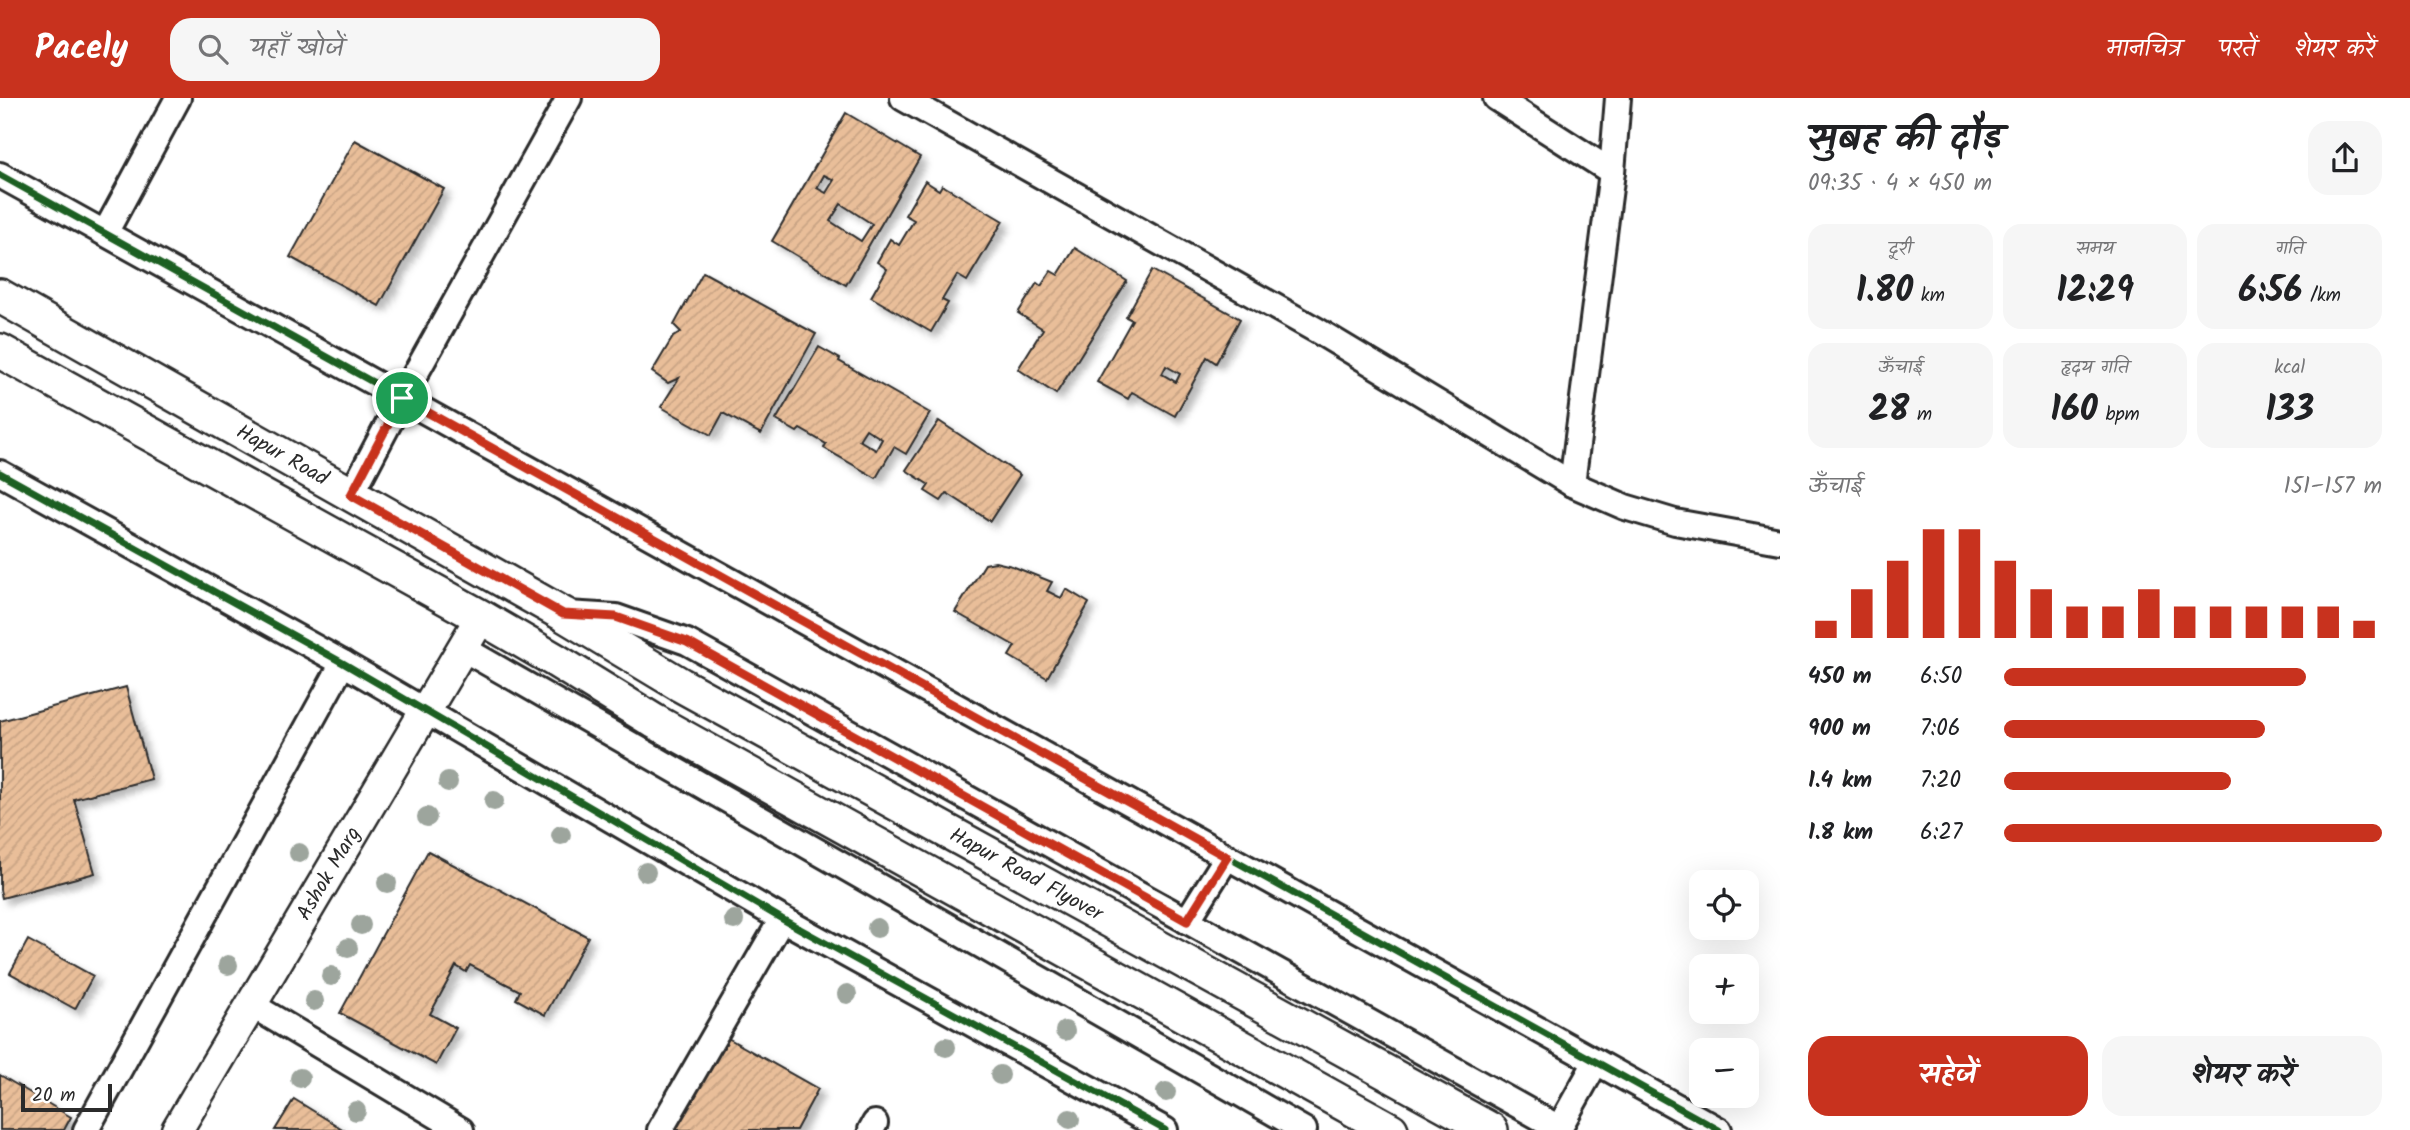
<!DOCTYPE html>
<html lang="hi">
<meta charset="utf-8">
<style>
body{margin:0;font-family:Kalam,"Playpen Sans Deva",sans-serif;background:#f6f6f6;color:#202124;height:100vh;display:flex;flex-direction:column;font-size:26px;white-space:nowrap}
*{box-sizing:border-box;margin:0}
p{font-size:23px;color:#757577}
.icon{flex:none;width:38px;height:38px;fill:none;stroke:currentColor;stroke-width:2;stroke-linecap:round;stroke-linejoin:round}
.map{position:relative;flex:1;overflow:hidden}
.drawer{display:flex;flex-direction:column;background:#fff;width:630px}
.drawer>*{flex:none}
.controls{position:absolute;left:1689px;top:772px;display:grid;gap:14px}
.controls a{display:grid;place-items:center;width:70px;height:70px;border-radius:14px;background:#fff;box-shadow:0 7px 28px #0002;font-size:35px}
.scale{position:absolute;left:21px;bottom:18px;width:91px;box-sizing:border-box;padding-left:7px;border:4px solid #2b2b2b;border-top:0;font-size:19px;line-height:24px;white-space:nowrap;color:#2b2b2b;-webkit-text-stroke:5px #fff;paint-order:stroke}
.pin{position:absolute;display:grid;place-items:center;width:60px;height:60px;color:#fff;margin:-30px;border:4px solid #fff;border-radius:50%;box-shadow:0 2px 7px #0007}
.round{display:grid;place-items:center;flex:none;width:74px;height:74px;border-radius:21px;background:#f6f6f6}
.overview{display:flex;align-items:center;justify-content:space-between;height:119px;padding:0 28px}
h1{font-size:38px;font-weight:800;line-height:52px}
.figures{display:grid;grid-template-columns:repeat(3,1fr);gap:10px;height:119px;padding:7px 28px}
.figures div{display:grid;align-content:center;border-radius:18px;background:#f6f6f6;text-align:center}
.figures b{font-size:35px;font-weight:800}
.figures small{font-size:19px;font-weight:400}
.figures p{font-size:19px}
.chart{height:196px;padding:14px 28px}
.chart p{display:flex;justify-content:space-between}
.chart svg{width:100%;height:126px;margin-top:7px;stroke:#c8321e;stroke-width:6}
.cta{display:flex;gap:14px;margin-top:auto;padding:14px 28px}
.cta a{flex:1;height:80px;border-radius:21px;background:#c8321e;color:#fff;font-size:28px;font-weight:800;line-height:80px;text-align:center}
.cta a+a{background:#f6f6f6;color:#202124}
ul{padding:0 28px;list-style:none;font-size:23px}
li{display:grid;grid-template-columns:112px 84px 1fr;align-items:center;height:52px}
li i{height:18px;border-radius:9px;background:#c8321e}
header{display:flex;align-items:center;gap:42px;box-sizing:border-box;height:98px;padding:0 35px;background:#c8321e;color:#fff}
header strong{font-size:33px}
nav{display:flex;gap:38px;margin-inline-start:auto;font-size:24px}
.search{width:490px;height:63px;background:#f6f6f6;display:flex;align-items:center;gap:18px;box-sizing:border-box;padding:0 24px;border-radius:21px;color:#757577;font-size:26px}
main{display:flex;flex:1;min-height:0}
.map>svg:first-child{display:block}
</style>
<header>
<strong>Pacely</strong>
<div class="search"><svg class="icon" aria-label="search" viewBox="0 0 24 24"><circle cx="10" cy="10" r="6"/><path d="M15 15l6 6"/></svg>यहाँ खोजें</div>
<nav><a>मानचित्र</a><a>परतें</a><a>शेयर करें</a></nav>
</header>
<main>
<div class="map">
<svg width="1780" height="1032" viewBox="0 0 1780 1032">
<defs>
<pattern id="building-hatch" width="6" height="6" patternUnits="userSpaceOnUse" patternTransform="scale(1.75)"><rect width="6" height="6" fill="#e9be99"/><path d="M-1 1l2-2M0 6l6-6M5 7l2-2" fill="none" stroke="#c8a384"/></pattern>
<filter id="shadow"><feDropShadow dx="6" dy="6" stdDeviation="3.5" flood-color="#0004"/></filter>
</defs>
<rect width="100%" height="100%" fill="#fff"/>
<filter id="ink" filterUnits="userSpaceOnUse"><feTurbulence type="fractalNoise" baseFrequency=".0143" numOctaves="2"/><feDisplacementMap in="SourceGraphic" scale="14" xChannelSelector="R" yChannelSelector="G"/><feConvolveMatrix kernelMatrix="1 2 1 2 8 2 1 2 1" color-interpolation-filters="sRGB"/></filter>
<g filter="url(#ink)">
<!-- building -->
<g fill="url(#building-hatch)" stroke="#2b2b2b" stroke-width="2" fill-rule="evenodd" filter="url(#shadow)">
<path d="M 846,15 L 920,59 L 846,187 L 772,143 ZM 824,77 L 834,82 L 826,95 L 817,90 ZM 841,106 L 872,126 L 861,143 L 830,123 Z"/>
<path d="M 355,42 L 444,91 L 379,208 L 290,159 Z"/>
<path d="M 925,83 L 939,92 L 942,87 L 1003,123 L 967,183 L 957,177 L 942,202 L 948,205 L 931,234 L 871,199 L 887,171 L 877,164 L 890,141 L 899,147 L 914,122 L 905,117 Z"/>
<path d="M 1075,150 L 1127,183 L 1056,296 L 1018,271 L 1043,231 L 1018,215 L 1037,185 L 1041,188 L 1051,173 L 1058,177 Z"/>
<path d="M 1152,172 L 1240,221 L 1216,265 L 1207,259 L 1175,318 L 1132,294 L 1128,301 L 1097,284 L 1132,222 L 1126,219 ZM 1166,268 L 1180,276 L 1176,284 L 1162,276 Z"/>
<path d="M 703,174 L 816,236 L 761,336 L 723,315 L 711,337 L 661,309 L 679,280 L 668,285 L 652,274 L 673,239 L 681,234 L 674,227 Z"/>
<path d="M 819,249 L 840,261 L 839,263 L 930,315 L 906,356 L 894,349 L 876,380 L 824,350 L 826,346 L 800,331 L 797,334 L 776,322 ZM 866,331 L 882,341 L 876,352 L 859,342 Z"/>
<path d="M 939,323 L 1020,377 L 990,423 L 947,395 L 941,403 L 925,393 L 929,387 L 906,372 Z"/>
<path d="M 995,464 L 1012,468 L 1052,484 L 1047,493 L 1061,500 L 1066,491 L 1089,505 L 1047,580 L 1009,558 L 1015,548 L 955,514 L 985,466 Z"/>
<path d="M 126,589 L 151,681 L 74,701 L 95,775 L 2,800 L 0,792 L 0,623 Z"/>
<path d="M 428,753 L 588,839 L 545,917 L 516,901 L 520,893 L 470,867 L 466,874 L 456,868 L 430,916 L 456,930 L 436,967 L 340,915 Z"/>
<path d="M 28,842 L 93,878 L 75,911 L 10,875 Z"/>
<path d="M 726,939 L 818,991 L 796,1032 L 674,1032 Z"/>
<path d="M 0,977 L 71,1019 L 64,1032 L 0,1032 Z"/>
<path d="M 294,1001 L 344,1032 L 275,1032 Z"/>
</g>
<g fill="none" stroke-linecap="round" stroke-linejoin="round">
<!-- minor casing -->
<g stroke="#2b2b2b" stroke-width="30">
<g id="minor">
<path d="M 903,0 L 1318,233 L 1572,386 L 1625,409 L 1675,424 L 1780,443"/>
<path d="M 1496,0 L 1612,74"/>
<path d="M 0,77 L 1719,1032"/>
<path d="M 105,135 L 178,0"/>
<path d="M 0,375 L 343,565 L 782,821 L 1165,1032"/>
<path d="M 1572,386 L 1612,74 L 1618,0"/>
<path d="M 351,397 L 402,300 L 569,0"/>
<path d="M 567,516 L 616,519 L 687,544 L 1559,1030"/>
<path d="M 462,550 L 1304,1032"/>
<path d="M 1187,823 L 1227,759"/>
<path d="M 252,907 L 461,1032"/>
<path d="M 86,1032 L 343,565"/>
<path d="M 660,1032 L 782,821"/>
<path d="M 871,1032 L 875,1025"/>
<path d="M 1558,1032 L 1596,964"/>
</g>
</g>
<!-- tertiary casing -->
<g stroke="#2b2b2b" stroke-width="35">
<g id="tertiary">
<path id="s1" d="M 177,1032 L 481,519"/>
</g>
</g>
<!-- secondary casing -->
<g stroke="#2b2b2b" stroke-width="38">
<g id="secondary">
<path id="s2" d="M 0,198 L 563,516 L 681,587 L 1491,1032"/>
<path d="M 0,253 L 481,519 L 555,562 L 654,623 L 1391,1032"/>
</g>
</g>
<!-- minor -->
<use href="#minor" stroke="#fff" stroke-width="24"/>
<!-- tertiary -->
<use href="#tertiary" stroke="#fff" stroke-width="30"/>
<!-- secondary -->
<use href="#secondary" stroke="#fff" stroke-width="33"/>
<!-- cycleway casing -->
<g stroke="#fff" stroke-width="11">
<g id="cycleway">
<path d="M 0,77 L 1719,1032"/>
<path d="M 0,375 L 343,565 L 782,821 L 1165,1032"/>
</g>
</g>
<!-- cycleway -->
<use href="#cycleway" stroke="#1b5e20" stroke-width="7"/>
</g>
<!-- trees -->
<g fill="#9da59d">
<circle cx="448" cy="684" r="10"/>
<circle cx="494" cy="703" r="10"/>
<circle cx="427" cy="719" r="10"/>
<circle cx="561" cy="737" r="10"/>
<circle cx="299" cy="755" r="10"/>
<circle cx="646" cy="774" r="10"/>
<circle cx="387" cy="785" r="10"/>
<circle cx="734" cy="822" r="10"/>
<circle cx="361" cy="827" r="10"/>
<circle cx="877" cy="830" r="10"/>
<circle cx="348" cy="850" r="10"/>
<circle cx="228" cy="867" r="10"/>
<circle cx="331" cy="878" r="10"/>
<circle cx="847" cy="896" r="10"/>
<circle cx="314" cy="903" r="10"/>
<circle cx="1065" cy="933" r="10"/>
<circle cx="946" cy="949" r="10"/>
<circle cx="1000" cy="977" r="10"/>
<circle cx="300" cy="980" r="10"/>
<circle cx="1166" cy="994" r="10"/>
<circle cx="356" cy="1013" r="10"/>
<circle cx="1070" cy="1021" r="10"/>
</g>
</g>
<g fill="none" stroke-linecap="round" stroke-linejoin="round" filter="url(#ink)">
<!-- route casing -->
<g stroke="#fff" stroke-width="14">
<path id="route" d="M 402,300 L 1227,759 L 1187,823 L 687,544 L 616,519 L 563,516 L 351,397 Z"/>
</g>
<!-- route -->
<use href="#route" stroke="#c8321e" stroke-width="9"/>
</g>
<g text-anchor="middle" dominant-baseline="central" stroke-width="7" stroke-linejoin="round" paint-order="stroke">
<!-- street labels -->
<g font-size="21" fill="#2b2b2b" stroke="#fff">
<text stroke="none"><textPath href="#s2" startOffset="324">Hapur Road</textPath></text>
<text stroke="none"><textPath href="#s1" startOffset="298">Ashok Marg</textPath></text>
<text stroke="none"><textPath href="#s2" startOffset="1178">Hapur Road Flyover</textPath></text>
</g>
</g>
</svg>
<div class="controls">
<a><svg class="icon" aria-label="locate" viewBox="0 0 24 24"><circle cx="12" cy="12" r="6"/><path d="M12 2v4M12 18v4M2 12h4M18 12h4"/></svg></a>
<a>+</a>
<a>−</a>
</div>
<div class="scale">20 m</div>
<div class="pin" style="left:402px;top:300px;background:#1e9e55"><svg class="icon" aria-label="arrive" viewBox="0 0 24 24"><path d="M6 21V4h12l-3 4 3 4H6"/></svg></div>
</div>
<section class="drawer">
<div class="overview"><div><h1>सुबह की दौड़</h1><p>09:35 · 4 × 450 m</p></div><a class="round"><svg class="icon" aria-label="share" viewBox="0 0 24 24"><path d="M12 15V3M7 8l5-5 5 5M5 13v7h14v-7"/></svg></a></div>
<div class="figures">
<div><p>दूरी</p><b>1.80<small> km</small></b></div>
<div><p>समय</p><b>12:29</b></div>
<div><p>गति</p><b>6:56<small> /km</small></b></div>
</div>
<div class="figures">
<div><p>ऊँचाई</p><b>28<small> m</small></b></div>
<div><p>हृदय गति</p><b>160<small> bpm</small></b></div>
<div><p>kcal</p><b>133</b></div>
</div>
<div class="chart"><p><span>ऊँचाई</span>151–157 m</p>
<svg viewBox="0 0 160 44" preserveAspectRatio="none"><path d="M5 44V38M15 44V27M25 44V17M35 44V6M45 44V6M55 44V17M65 44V27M75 44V33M85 44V33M95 44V27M105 44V33M115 44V33M125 44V33M135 44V33M145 44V33M155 44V38"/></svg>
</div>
<ul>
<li><b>450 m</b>6:50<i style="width:80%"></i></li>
<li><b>900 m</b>7:06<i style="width:69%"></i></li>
<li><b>1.4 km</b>7:20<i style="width:60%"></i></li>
<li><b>1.8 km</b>6:27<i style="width:100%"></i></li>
</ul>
<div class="cta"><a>सहेजें</a><a>शेयर करें</a></div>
</section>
</main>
